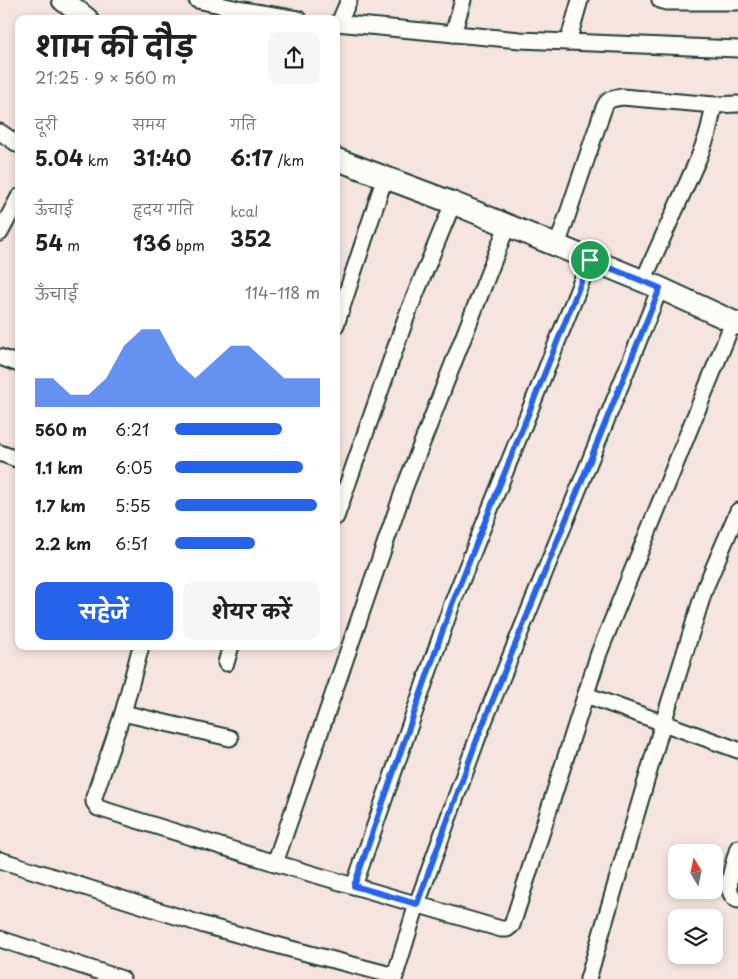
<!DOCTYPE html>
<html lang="hi">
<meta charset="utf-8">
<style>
body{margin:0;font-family:"Playpen Sans","Playpen Sans Deva",sans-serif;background:#f6f6f6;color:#202124;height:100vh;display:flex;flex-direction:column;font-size:19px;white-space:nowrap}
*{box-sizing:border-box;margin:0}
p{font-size:16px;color:#757577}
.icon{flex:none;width:28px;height:28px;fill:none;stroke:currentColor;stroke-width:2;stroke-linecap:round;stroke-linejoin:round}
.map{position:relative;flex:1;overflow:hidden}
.side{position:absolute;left:15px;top:15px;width:325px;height:635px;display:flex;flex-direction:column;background:#fff;border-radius:10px;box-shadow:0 2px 8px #0003}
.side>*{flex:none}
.needle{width:32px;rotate:351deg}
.fabs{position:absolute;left:668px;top:844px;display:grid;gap:10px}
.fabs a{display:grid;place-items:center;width:55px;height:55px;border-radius:10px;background:#fff;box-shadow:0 2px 8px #0003;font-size:25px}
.pin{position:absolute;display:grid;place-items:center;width:42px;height:42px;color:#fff;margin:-21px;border:2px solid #fff;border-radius:50%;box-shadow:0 1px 5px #0007}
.round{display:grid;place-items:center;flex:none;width:52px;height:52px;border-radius:10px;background:#f6f6f6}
.headline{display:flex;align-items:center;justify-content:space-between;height:85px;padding:0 20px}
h1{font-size:28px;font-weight:700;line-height:38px}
.stats{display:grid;grid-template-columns:repeat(3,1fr);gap:8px;height:85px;padding:5px 20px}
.stats div{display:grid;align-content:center}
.stats b{font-size:21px;font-weight:700}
.stats small{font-size:14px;font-weight:400}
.stats p{font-size:14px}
.chart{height:140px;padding:10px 20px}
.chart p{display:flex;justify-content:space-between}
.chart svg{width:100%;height:90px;margin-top:5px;fill:#2563eb;opacity:.7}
.button{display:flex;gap:10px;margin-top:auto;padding:10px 20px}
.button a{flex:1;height:58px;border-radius:10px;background:#2563eb;color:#fff;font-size:20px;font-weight:700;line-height:58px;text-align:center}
.button a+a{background:#f6f6f6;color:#202124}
ul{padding:0 20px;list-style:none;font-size:16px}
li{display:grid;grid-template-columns:80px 60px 1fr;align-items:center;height:38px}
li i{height:12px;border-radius:6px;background:#2563eb}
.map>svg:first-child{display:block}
</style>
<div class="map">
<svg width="738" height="979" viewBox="0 0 738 979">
<rect width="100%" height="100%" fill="#f6e4df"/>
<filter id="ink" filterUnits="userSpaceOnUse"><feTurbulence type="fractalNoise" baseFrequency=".02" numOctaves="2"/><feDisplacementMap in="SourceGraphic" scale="10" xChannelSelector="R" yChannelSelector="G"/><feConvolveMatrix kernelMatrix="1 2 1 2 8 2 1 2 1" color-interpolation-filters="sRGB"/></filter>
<g filter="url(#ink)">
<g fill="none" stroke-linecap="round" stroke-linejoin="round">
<!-- street casing -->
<g stroke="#1f3d34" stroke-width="19">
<g id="street">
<path d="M 197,0 L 243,10 L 298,19"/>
<path d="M 660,0 L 667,2 L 738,2"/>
<path d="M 336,23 L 520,40 L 738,49"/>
<path d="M 339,23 L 349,0"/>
<path d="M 453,34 L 463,0"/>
<path d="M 568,42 L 580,0"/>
<path d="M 0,132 L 19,145"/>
<path d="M 0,233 L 19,197"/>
<path d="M 557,246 L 603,110 C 607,99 610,99 622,97 L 714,105 L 738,104"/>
<path d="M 643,281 L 699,157 L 708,133 L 714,105"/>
<path d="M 336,325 L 385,177"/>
<path d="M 0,357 L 19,364"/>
<path d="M 0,453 L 19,460"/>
<path d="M 336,517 L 407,315 L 453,203"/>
<path d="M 141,646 L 123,713 L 94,797 L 94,802 L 98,808 L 275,863 L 501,929 L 507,929 L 512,925 L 513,922 L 599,653 L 733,322"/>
<path d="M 226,663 L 231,646"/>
<path d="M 586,695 L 738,750"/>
<path d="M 123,713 L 230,738"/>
<path d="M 738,848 C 735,859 725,886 732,895 C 733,897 736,899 738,900"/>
<path d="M 0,860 L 204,925 L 291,949 L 395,976"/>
<path d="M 275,863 L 404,489 L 507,226"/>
<path d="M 354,886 L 452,604 L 590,260"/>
<path d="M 0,939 L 122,979"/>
<path d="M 394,979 L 417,904 L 479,734 L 660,288"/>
<path d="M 588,979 L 663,723 L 705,588 L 738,511"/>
</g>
</g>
<!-- secondary casing -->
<g stroke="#1f3d34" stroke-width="25">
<g id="secondary">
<path d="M 63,0 L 87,19"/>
<path d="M 336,159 L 453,203 L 660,288 L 738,324"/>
</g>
</g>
<!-- street -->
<use href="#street" stroke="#fdfcf7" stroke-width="15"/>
<!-- secondary -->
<use href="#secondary" stroke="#fdfcf7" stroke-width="21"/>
</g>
</g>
<g fill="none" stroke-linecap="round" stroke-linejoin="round" filter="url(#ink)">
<!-- route casing -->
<g stroke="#fff" stroke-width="10">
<path id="route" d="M 590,260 L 660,288 L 479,734 L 417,904 L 354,886 L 452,604 Z"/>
</g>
<!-- route -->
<use href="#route" stroke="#2563eb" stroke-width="6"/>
</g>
</svg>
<div class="fabs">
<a><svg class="needle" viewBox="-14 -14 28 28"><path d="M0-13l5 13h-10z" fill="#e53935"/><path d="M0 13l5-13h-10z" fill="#757577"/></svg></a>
<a><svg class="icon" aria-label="layers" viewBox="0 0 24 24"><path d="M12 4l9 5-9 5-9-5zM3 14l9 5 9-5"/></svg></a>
</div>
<div class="pin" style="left:590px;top:260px;background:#1e9e55"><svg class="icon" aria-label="arrive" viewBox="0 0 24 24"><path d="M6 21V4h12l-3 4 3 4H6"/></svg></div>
<section class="side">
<div class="headline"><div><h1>शाम की दौड़</h1><p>21:25 · 9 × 560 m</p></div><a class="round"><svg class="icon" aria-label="share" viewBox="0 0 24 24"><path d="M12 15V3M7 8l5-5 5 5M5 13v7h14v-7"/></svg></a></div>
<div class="stats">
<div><p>दूरी</p><b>5.04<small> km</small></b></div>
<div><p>समय</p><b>31:40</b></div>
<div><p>गति</p><b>6:17<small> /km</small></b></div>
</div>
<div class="stats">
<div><p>ऊँचाई</p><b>54<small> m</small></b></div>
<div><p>हृदय गति</p><b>136<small> bpm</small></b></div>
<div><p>kcal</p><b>352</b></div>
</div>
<div class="chart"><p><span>ऊँचाई</span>114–118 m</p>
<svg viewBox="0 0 160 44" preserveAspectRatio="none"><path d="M0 44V30L10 30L20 38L30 38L40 30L50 14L60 6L70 6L80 22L90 30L100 22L110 14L120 14L130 22L140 30L150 30L160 30V44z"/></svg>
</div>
<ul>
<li><b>560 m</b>6:21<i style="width:74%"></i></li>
<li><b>1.1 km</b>6:05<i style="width:88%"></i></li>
<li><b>1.7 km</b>5:55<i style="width:98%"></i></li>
<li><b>2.2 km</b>6:51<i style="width:55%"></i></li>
</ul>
<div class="button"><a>सहेजें</a><a>शेयर करें</a></div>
</section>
</div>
